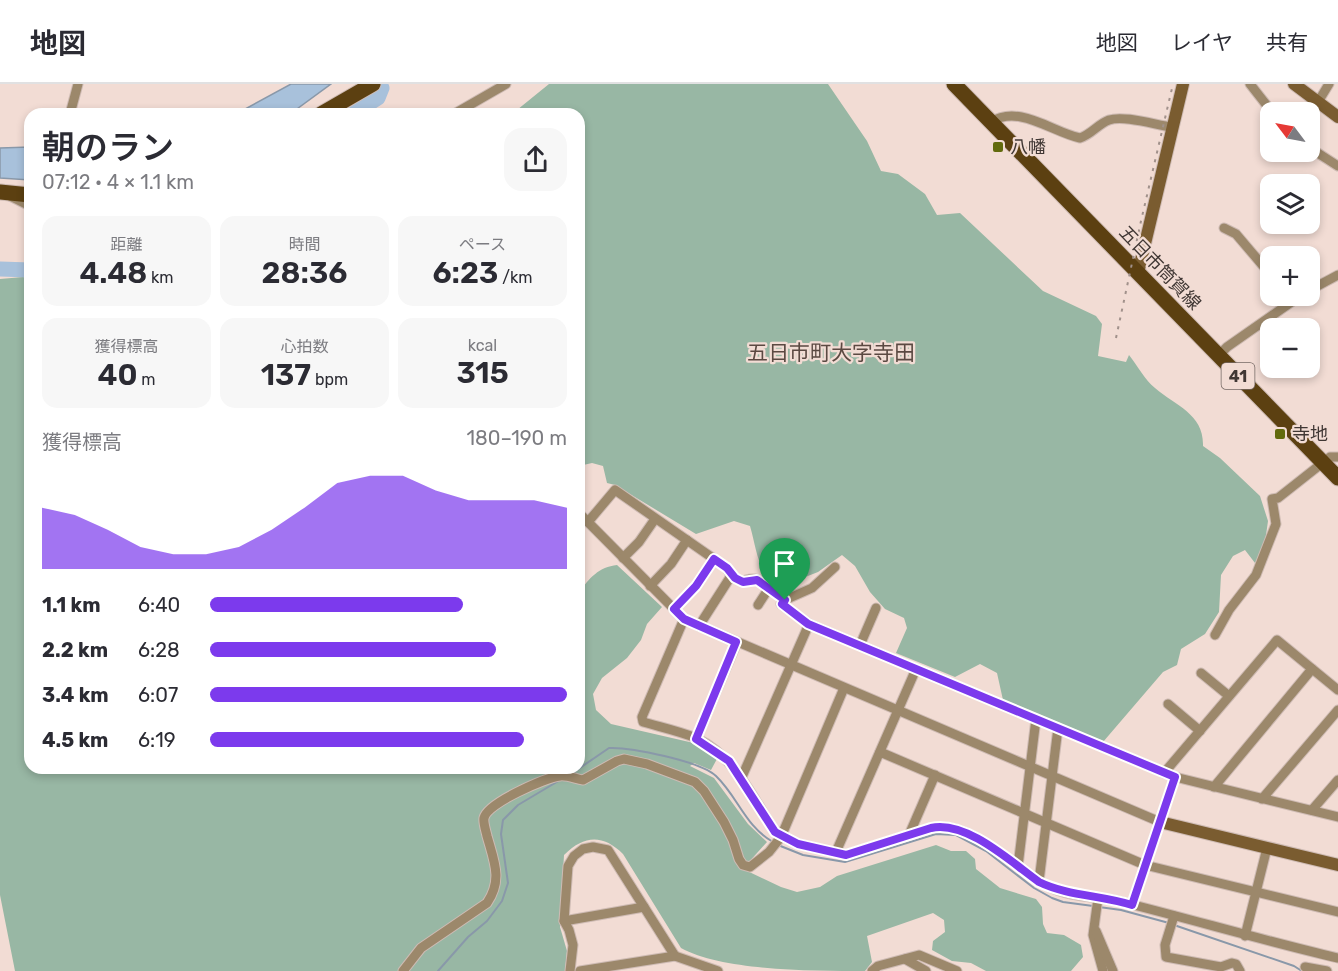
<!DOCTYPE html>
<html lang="ja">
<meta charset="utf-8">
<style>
body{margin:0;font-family:Rubik,"Noto Sans JP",sans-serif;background:#f7f7f7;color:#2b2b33;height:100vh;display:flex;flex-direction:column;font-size:22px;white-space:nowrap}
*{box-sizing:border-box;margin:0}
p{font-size:20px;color:#7c7c81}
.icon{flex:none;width:33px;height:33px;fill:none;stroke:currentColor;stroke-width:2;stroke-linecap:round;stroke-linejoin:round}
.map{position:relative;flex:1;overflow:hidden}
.sheet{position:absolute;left:24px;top:24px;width:561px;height:666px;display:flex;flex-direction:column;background:#fff;border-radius:18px;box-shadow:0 3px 9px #0003}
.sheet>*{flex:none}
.needle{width:39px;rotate:302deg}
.fabs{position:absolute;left:1260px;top:18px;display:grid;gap:12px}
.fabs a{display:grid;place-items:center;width:60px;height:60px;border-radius:12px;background:#fff;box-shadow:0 3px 9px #0003;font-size:30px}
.pin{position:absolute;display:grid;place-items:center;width:51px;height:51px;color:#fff;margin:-62px -26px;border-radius:50% 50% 50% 0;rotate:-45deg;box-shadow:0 0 6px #0007}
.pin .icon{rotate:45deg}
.round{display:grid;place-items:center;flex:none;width:63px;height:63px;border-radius:18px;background:#f7f7f7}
.overview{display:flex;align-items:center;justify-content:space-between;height:102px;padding:0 18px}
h1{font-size:33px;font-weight:600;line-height:45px}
.stats{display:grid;grid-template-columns:repeat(3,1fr);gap:9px;height:102px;padding:6px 18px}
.stats div{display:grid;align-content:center;border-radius:15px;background:#f7f7f7;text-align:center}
.stats b{font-size:30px;font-weight:600}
.stats small{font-size:16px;font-weight:400}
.stats p{font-size:16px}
.chart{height:168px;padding:12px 18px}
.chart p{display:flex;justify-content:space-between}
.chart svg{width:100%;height:108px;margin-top:6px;fill:#7c3aed;opacity:.7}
ul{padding:0 18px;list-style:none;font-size:20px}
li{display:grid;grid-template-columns:96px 72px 1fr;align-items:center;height:45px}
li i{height:15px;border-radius:8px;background:#7c3aed}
header{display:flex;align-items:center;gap:36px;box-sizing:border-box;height:84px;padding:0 30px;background:#fff;border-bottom:2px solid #e1e1e2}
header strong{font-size:28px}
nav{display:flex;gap:33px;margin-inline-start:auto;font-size:21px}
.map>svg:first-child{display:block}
</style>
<header>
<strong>地図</strong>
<nav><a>地図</a><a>レイヤ</a><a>共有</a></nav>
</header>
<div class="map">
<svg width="1338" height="887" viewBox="0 0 1338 887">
<rect width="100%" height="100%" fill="#f2dcd4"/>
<!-- green -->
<g fill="#98b7a4">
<path d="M 549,0 L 828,0 L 867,57 L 881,87 L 898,90 L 925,110 L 937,131 L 960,129 L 1043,207 L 1096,232 L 1102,240 L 1098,272 L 1126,278 L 1129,271 C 1137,281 1145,296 1155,304 C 1176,322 1204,330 1203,362 L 1220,374 L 1260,412 L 1268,437 L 1264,465 L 1255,479 L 1245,466 L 1233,472 L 1221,491 L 1219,528 L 1205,550 L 1181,565 L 1177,581 L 1163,588 L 1103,658 L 1003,616 L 997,589 L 980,580 L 955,593 L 896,569 L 907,544 L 904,534 L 885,525 L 870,508 L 855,482 L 842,471 L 818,488 L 780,503 C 757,489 757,466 750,442 L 734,437 L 696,450 L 615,401 L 607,399 L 603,382 L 592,379 L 579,382 L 579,30 L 512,30 Z"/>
<path d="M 23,193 L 30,195 L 30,684 L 579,684 L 579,509 C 589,494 599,483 617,481 L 662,523 L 647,540 L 641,556 L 627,574 L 602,594 L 593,610 L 596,626 L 611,640 L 698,660 L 718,673 L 711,686 L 694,679 L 690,682 L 714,694 L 748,740 L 767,758 L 748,779 L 745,777 L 715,719 L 690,699 C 716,723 729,755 743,785 L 781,803 L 797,808 L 820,803 L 837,792 L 936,761 L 951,767 L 966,767 L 975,775 L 976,785 L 1000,804 L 1036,815 L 1042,823 L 1043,840 L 1047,849 L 1064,851 L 1081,861 L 1083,873 L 1071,887 L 986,887 L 971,879 L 952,877 L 932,866 L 933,857 L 945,848 L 944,836 L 933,829 L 867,852 L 872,878 L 865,887 C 814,887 722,887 681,864 L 623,770 C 603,750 584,751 564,771 L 560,843 L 567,867 L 565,887 L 15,887 L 0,811 L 0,195 Z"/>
</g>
<!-- water -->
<g fill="#a8c1db" stroke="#8998a9" stroke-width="1.5">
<path d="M 291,0 L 331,0 L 290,30 L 236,30 Z"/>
<path d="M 30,63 L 30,96 L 0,94 L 0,64 Z"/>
</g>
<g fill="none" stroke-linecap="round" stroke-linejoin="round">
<!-- stream -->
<g stroke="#8998a9" stroke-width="2">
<path d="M 571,690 L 609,664 C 630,663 700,677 716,692 C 738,713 745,742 773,758"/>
<path d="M 778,761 L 803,771 L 845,778 L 936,750 L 956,751 L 986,767 L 1034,804 L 1052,814 L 1063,818 L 1093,822"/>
<path d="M 1099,823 L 1121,826 L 1169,839"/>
<path d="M 1174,841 L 1294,882 L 1302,887"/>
<path d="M 438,887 L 468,853 L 487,837 L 502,817 L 508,799 L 501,750 L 503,736 L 518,721 L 560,696"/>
</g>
<!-- river -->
<g stroke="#a8c1db" stroke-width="15">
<path d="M 353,30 L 378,14 L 382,4"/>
<path d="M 0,185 L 30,186"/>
</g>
<!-- street casing -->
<g stroke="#cebbb4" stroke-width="11">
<g id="street">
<path d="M 1250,0 L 1272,28"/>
<path d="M 1318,18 L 1329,0"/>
<path d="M 70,30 L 78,0"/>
<path d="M 454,30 L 506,0"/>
<path d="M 991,38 C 1019,20 1052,48 1080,54 C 1092,50 1098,40 1109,36 C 1124,31 1156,41 1172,43"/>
<path d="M 1310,64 L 1338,82"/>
<path d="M 10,112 L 30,122"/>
<path d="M 1224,144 L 1236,150 L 1270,190"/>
<path d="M 1310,206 L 1338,191"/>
<path d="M 1218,272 L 1227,263 L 1300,212"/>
<path d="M 579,429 L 684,535 L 1160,738"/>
<path d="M 588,438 L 615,406 L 727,484 L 731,492 L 699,542"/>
<path d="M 623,474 L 639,458 L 655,435"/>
<path d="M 731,492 C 748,501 742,494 755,495 C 765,496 777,510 785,516 L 781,520 L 809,540 L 1175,693 L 1338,733"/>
<path d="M 650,502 L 671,480 L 687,456"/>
<path d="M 785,516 L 812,504 L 835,483"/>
<path d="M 758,521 L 769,504"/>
<path d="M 674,525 L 696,502 L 714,475"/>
<path d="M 684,535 L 642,633 L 643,638 C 660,643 679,647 696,654 C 735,672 753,714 775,748 L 798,760 L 846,771 L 931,744 C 972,735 1015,787 1050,803 C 1072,814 1098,812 1122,818 C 1194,836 1265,857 1338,874"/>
<path d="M 1215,551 L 1229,526 L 1256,491 L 1276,440 L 1272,415 L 1278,414 L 1330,373 L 1338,373"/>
<path d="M 860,561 L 876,524"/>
<path d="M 1201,589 L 1229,612"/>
<path d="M 1168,620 L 1200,647"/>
<path d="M 696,655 L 737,558"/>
<path d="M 880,668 L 1145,781 L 1338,828"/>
<path d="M 1164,689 L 1277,556 L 1338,606"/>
<path d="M 741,695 L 809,540"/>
<path d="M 1214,703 L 1312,585"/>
<path d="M 1262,715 L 1338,626"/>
<path d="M 1312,726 L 1338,696"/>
<path d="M 909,751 L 935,691"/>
<path d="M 836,768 L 916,585"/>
<path d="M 1018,782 L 1036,635"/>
<path d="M 1039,797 L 1058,644"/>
<path d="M 1098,814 L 1093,851 L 1103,887"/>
<path d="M 1132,821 L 1175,693"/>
<path d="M 1174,832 L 1165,861 L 1166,873 L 1221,883 L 1232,879 L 1236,880 L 1240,887"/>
<path d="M 564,837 L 644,823"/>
<path d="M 1096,847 L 1113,887"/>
<path d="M 1245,852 L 1267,764"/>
<path d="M 905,875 L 926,887"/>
<path d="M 1305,883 L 1327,887"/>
<path d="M 403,887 L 421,864 L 487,819 C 503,796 494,777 487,752 C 486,747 483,739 484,734 C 487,719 545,694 560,692 C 567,691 576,695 583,696 L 617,677 L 624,675 L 647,680 L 695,698 L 704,707 L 724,738 L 733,756 L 739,775 L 743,781 L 750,783 L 769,768 L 781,753 L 844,604"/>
<path d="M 570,887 L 573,861 L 569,846 L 564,837 L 568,782 L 574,772 L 583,765 L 593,763 L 608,766 L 675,872"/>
<path d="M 580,887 L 675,872 L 718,887"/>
<path d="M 872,887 L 878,882 L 919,871 L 957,887"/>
</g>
</g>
<!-- secondary casing -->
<g stroke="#cebbb4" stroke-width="14">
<g id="secondary">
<path d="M 1294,0 L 1338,33"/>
<path d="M 1138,189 L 1183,0"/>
<path d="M 1160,738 L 1338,781"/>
</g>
</g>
<!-- primary casing -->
<g stroke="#cebbb4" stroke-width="17">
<g id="primary">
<path d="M 954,0 L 1338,394"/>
<path d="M 321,30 L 373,0"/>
<path d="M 0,108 L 30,111"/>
</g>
</g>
<!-- street -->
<use href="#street" stroke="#9c886b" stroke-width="9"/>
<!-- secondary -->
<use href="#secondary" stroke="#7a5c30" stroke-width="12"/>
<!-- primary -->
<use href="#primary" stroke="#5c4011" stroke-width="15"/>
<!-- rail -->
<path stroke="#a1918b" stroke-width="2" stroke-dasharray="3 6" stroke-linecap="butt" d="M 1116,254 L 1141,137 L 1173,0"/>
</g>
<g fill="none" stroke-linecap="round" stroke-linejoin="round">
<!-- route casing -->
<g stroke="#fff" stroke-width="12">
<path id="route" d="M 714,475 L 727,484 L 735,494 L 743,498 L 757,496 L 785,516 L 782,520 L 808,540 L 1175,693 L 1132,821 C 1100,811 1068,812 1039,798 C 1011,778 966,736 931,744 L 846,771 L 798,760 L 775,748 L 729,677 L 696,655 L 736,558 L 684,535 L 674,525 L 696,502 Z"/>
</g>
<!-- route -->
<use href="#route" stroke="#7c3aed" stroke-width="8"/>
</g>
<!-- markers -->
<g fill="#626a0d" stroke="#f2dcd4" stroke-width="2">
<rect x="992" y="57" width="12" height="12" rx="3"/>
<rect x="1274" y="344" width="12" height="12" rx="3"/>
</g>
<g text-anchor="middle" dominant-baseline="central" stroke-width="4.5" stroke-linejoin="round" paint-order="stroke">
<!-- shield labels -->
<rect fill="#f2dcd4" stroke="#756864" stroke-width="1.5" x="1221.5" y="279" width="33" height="26" rx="4.5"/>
<g font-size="16" font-weight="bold" fill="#403734">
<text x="1238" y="292">41</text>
</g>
<!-- poi labels -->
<g font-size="18" fill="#403734" stroke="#f2dcd4" text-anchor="start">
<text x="1010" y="63">八幡</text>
<text x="1292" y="350">寺地</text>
</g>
<!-- street labels -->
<g font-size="18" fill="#403734" stroke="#f2dcd4">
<text transform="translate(1160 184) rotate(46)">五日市筒賀線</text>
</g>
<!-- quarter labels -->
<g font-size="21" fill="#5b4942" stroke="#f2dcd4">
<text x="831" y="268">五日市町大字寺田</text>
</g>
</g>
</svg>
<div class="fabs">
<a><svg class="needle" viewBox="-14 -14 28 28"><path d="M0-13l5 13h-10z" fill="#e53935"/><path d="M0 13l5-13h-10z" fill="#7c7c81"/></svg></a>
<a><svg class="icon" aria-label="layers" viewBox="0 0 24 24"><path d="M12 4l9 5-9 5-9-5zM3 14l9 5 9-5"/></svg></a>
<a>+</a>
<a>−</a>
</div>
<div class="pin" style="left:785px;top:516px;background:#1e9e55"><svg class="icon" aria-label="arrive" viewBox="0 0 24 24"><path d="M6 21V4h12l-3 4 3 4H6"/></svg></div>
<section class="sheet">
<div class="overview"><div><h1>朝のラン</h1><p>07:12 · 4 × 1.1 km</p></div><a class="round"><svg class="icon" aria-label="share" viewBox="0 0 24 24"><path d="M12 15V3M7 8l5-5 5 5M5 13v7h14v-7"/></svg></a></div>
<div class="stats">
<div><p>距離</p><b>4.48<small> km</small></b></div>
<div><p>時間</p><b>28:36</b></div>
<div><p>ペース</p><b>6:23<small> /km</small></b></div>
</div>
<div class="stats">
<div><p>獲得標高</p><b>40<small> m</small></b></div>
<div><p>心拍数</p><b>137<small> bpm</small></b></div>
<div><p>kcal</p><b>315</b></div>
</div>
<div class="chart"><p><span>獲得標高</span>180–190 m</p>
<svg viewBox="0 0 160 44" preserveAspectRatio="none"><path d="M0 44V19L10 22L20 28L30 35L40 38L50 38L60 35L70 28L80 19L90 9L100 6L110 6L120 12L130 16L140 16L150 16L160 19V44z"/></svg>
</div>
<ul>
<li><b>1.1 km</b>6:40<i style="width:71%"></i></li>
<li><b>2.2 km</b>6:28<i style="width:80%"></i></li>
<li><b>3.4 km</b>6:07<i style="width:100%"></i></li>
<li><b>4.5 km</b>6:19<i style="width:88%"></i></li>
</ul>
</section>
</div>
